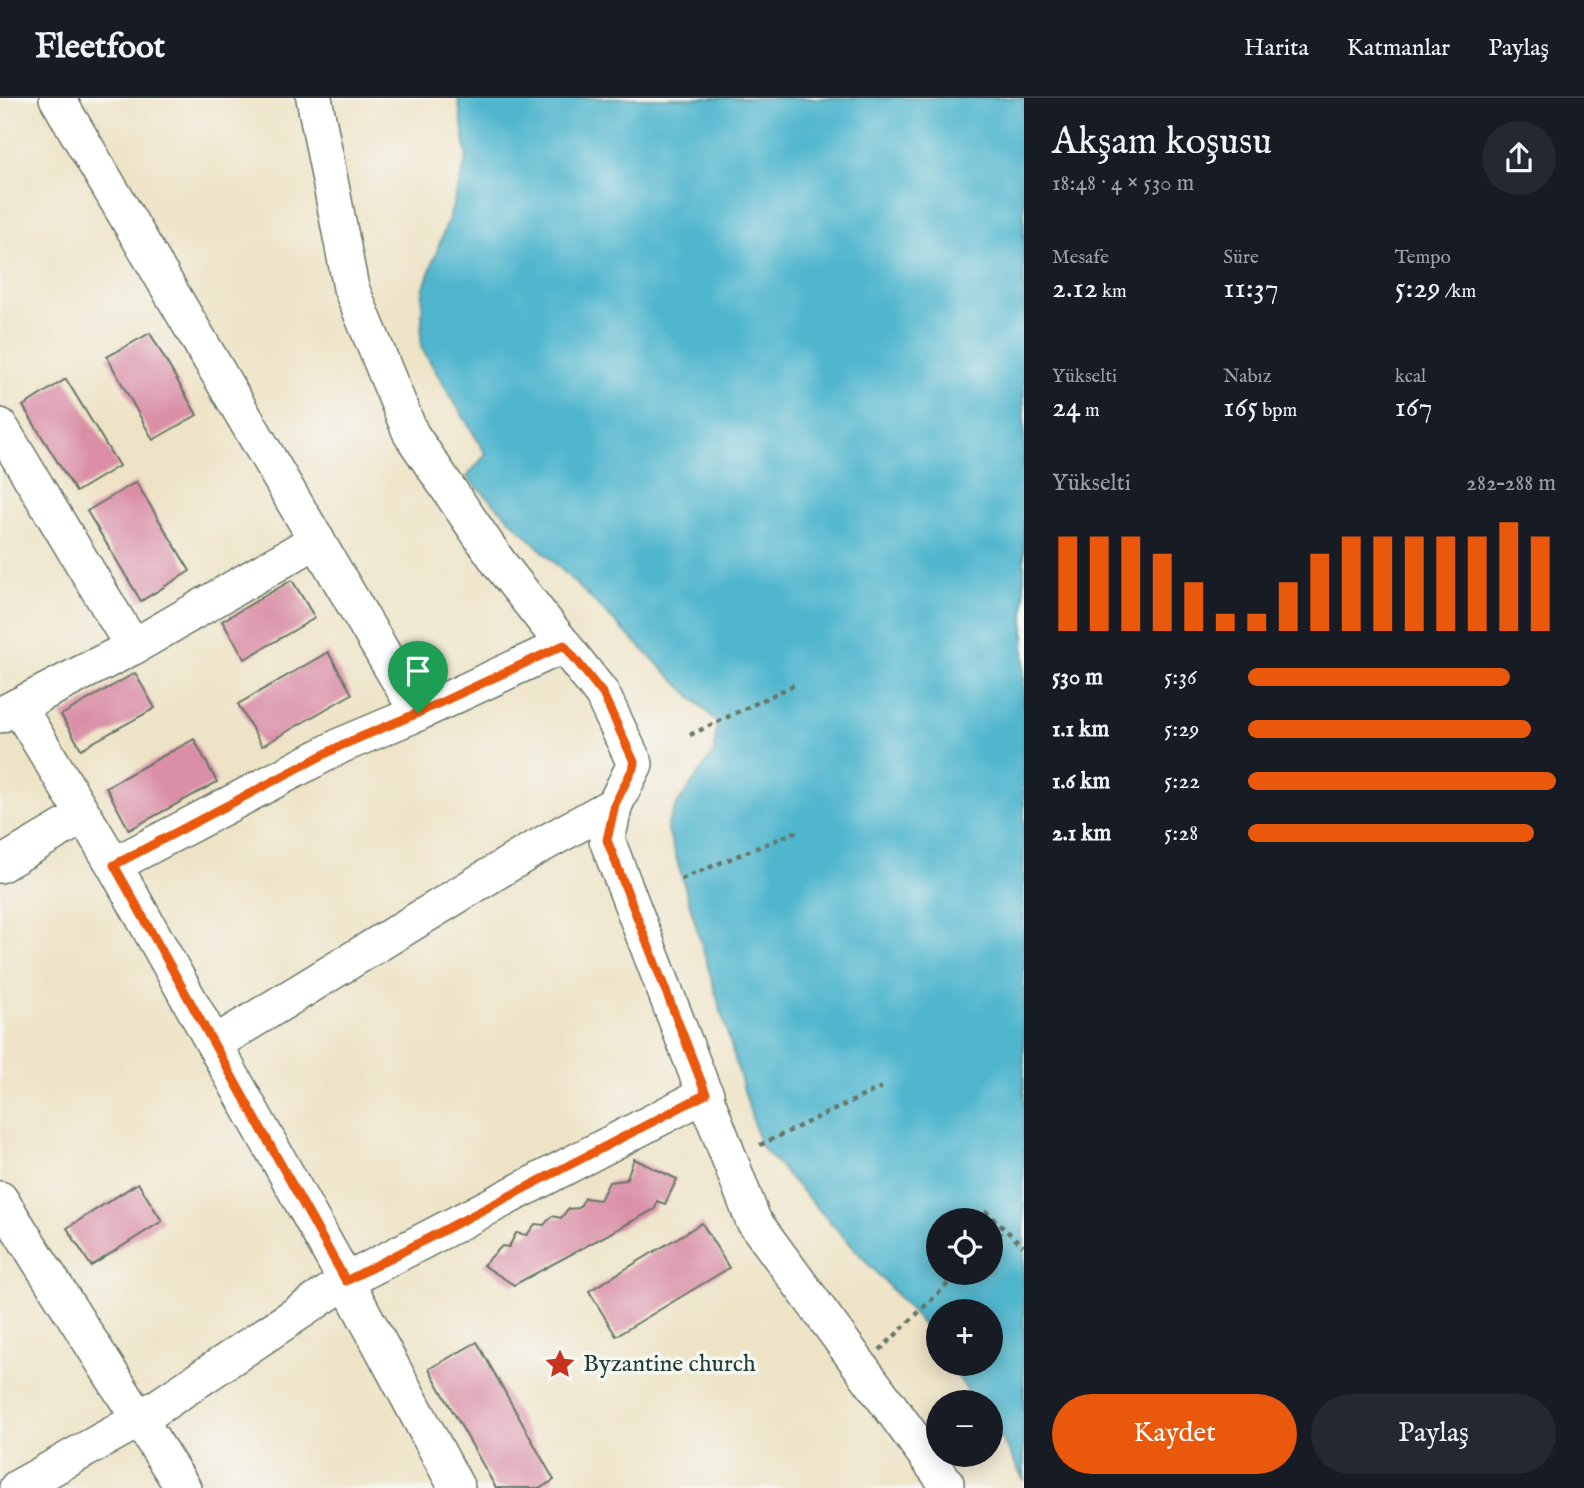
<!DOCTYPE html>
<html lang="tr">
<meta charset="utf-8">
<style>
body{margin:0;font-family:"IM FELL English",serif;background:#242831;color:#f1f3f6;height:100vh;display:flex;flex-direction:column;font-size:26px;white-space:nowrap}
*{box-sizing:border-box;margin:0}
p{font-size:23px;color:#9ea1a6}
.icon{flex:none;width:38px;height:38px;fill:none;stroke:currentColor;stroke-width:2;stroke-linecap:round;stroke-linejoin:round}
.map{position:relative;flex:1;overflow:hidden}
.sheet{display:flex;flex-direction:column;background:#171b24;width:560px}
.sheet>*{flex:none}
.buttons{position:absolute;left:926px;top:1110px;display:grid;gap:14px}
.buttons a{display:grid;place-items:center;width:77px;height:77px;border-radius:50%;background:#171b24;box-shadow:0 4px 18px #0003;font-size:35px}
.pin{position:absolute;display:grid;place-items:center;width:60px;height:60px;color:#fff;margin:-72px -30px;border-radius:50% 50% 50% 0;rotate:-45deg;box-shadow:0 0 7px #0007}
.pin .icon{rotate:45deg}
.round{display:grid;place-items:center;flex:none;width:74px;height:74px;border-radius:37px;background:#242831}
.headline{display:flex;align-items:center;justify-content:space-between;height:119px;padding:0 28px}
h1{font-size:38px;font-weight:600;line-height:52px}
.metrics{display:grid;grid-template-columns:repeat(3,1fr);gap:10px;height:119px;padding:7px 28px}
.metrics div{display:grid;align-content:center}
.metrics b{font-size:30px;font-weight:600}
.metrics small{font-size:19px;font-weight:400}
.metrics p{font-size:19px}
.chart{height:196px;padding:14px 28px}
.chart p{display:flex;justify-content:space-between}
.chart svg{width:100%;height:126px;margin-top:7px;stroke:#ea580c;stroke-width:6}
.cta{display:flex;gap:14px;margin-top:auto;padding:14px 28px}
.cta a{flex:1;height:80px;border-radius:42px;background:#ea580c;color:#fff;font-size:28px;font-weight:600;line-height:80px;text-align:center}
.cta a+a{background:#242831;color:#f1f3f6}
ul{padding:0 28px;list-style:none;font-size:23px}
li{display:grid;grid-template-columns:112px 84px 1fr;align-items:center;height:52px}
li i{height:18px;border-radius:9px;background:#ea580c}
header{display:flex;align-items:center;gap:42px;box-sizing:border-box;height:98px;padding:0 35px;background:#171b24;border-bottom:2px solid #363941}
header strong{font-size:33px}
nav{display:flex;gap:38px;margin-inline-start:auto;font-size:24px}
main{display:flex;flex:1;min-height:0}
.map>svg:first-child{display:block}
</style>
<header>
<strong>Fleetfoot</strong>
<nav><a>Harita</a><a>Katmanlar</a><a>Paylaş</a></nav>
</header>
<main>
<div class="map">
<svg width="1024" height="1390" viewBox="0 0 1024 1390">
<rect width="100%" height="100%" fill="#f6f6f2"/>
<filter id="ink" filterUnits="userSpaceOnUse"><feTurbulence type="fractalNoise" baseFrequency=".0143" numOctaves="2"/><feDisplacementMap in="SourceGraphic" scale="14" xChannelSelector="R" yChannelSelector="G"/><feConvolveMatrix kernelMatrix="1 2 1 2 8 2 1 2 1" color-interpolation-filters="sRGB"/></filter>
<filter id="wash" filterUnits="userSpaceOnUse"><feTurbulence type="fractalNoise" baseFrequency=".00686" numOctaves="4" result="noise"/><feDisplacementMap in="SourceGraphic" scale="28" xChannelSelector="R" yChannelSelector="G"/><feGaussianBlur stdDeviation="1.57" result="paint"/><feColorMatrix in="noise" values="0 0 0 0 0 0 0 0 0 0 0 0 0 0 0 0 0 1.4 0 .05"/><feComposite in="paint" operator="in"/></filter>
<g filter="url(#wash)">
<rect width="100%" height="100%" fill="#eee3c6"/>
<!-- water -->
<path fill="#4fb6ce" stroke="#377a81" stroke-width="2" fill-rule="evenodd" d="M 458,0 L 1024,0 L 1024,1383 L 1007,1350 L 991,1326 L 990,1304 L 975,1304 L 949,1265 L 990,1265 L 990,1213 L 938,1213 L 938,1250 L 915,1217 L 760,1047 L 667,728 L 675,710 L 714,654 L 717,624 L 467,379 L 486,356 L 421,249 L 423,192 L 452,111 L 467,59 ZM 938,1122 L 990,1122 L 990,1174 L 938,1174 Z"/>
<g id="blocks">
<!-- building -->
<g fill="#da8fa7">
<path d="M 150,235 L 197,317 L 153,342 L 107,259 Z"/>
<path d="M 66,281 L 119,368 L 76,394 L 23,308 Z"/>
<path d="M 136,384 L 190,473 L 141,503 L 87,413 Z"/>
<path d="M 292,482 L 315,520 L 245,561 L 222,523 Z"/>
<path d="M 328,554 L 352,596 L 262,648 L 238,606 Z"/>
<path d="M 135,575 L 155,610 L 81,651 L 61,617 Z"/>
<path d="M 194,641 L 217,684 L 129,732 L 106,689 Z"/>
<path d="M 634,1061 L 677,1081 L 665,1106 L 657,1103 L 655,1111 L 514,1187 L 483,1167 L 502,1148 L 509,1149 L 516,1135 L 527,1137 L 535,1126 L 544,1127 L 552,1118 L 561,1120 L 568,1111 L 579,1110 L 585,1100 L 600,1102 L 609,1084 L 626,1082 Z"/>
<path d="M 138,1085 L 162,1123 L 91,1168 L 67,1130 Z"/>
<path d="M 702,1125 L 729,1170 L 616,1238 L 589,1193 Z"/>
<path d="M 477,1244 L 554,1382 L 540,1390 L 496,1390 L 429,1271 Z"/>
</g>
</g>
</g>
<g filter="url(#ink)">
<use href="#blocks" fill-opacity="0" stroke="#677767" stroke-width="2"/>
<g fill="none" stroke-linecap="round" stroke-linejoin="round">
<!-- minor casing -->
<g stroke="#677767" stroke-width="38">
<g id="minor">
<path d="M 57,0 L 418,615"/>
<path d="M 314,0 L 351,190 L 411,336 L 499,465 L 602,596 L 635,666 L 615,706 L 607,742 L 753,1122 L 946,1385 L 946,1390"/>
<path d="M 0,328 L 133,549"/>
<path d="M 18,608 L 114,767 L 346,1183 L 457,1390"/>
<path d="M 0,617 L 133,549 L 317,442"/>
<path d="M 0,767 L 83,718"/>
<path d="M 114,767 L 342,647 L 418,615 L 564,547"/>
<path d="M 214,946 L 527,755 L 615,706"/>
<path d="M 0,1101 L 183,1390"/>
<path d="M 17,1390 L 140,1321 L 346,1183 L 706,996"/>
</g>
</g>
<!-- path -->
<g stroke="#677767" stroke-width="4.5" stroke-dasharray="5 5" stroke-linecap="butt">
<path d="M 690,637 L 796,586"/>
<path d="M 681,781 L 798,733"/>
<path d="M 760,1047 L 886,987"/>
<path d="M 985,1113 L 1023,1148"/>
<path d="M 990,1144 L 1005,1131"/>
<path d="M 880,1252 L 960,1174"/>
</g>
<!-- minor -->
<use href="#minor" stroke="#fff" stroke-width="35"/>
</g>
</g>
<g fill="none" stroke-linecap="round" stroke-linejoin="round" filter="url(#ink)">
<!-- route casing -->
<g stroke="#fff" stroke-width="14">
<path id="route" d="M 564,547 L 603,596 L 635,666 L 615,706 L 607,742 L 706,996 L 346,1183 L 114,767 L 342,647 L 418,615 Z"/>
</g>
<!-- route -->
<use href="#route" stroke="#ea580c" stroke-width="9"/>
</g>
<!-- icons -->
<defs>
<g id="sight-bare" transform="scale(2.415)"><path d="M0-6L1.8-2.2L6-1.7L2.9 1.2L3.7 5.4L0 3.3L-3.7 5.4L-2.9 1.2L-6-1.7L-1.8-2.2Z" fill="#c8321e" stroke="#f6f6f2" stroke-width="2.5" paint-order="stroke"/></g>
</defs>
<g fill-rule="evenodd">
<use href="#sight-bare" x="560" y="1266"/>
</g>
<g text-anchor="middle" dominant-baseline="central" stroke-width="7" stroke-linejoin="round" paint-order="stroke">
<!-- poi labels -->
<g font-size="24" fill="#1f3d34" stroke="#f6f6f2" text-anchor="start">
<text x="583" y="1266">Byzantine church</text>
</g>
</g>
</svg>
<div class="buttons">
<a><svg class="icon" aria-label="locate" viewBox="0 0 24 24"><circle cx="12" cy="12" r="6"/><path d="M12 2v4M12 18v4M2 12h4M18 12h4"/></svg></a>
<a>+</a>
<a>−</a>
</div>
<div class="pin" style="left:418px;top:615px;background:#1e9e55"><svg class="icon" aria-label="arrive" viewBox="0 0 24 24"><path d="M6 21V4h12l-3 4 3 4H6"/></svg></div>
</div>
<section class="sheet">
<div class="headline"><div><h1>Akşam koşusu</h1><p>18:48 · 4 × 530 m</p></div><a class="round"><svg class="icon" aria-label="share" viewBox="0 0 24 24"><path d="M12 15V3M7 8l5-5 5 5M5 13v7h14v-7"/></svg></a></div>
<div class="metrics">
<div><p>Mesafe</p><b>2.12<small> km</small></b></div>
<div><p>Süre</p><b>11:37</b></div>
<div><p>Tempo</p><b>5:29<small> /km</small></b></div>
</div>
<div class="metrics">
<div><p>Yükselti</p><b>24<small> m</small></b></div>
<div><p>Nabız</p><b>165<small> bpm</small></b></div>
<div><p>kcal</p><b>167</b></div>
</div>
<div class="chart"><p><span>Yükselti</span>282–288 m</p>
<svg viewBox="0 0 160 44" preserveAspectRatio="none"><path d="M5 44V11M15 44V11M25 44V11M35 44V17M45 44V27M55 44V38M65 44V38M75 44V27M85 44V17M95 44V11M105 44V11M115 44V11M125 44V11M135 44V11M145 44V6M155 44V11"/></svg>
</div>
<ul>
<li><b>530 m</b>5:36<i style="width:85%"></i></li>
<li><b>1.1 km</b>5:29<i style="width:92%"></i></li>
<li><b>1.6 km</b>5:22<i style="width:100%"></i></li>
<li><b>2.1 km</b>5:28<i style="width:93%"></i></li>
</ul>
<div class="cta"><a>Kaydet</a><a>Paylaş</a></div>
</section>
</main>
